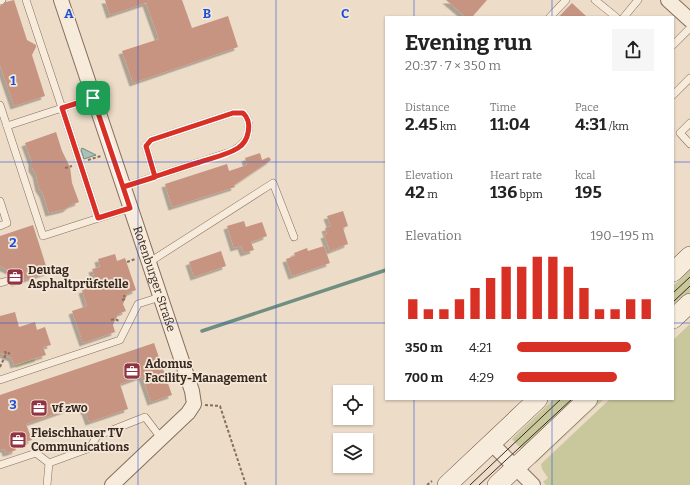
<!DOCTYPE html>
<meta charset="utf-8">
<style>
body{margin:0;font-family:Bitter,serif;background:#f6f6f6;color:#222;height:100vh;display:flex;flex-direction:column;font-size:15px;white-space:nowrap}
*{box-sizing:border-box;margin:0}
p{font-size:13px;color:#767676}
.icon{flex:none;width:22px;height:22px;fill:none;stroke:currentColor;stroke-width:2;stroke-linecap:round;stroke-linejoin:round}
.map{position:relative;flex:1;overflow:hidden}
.drawer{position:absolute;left:385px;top:16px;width:289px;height:384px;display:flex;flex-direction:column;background:#fff;border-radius:0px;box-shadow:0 1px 3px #0004}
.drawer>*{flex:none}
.controls{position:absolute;left:333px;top:385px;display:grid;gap:8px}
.controls a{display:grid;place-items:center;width:40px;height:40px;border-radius:0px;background:#fff;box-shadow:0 1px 3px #0004;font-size:20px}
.pin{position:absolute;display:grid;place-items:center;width:34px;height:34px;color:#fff;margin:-17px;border-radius:8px;box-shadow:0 2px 6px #0006}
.round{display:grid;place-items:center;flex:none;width:42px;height:42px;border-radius:0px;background:#f6f6f6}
.summary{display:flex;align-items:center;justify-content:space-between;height:68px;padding:0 20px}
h1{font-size:22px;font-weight:700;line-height:30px}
.figures{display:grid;grid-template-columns:repeat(3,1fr);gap:6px;height:68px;padding:4px 20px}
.figures div{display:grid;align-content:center}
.figures b{font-size:17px;font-weight:700}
.figures small{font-size:11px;font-weight:400}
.figures p{font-size:11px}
.chart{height:112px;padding:8px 20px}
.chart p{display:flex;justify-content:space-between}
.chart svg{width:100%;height:72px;margin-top:4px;stroke:#d93025;stroke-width:6}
ul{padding:0 20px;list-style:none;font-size:13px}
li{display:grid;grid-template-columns:64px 48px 1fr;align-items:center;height:30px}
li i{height:10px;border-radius:5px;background:#d93025}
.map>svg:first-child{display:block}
</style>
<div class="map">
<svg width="690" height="485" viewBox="0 0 690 485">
<defs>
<filter id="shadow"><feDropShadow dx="-3.5" dy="3.5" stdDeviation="0" flood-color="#0004"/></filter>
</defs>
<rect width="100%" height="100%" fill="#ecdcc8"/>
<!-- green -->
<g fill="#c9c89d">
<path d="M 690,270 L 690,294 L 673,310 L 673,286 Z"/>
<path d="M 690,324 L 690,485 L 546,485 L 543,482 L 548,478 L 542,469 L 541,464 L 610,399 L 673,399 L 673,340 Z"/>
<path d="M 34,359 L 35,362 L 16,368 L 15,366 Z"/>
<path d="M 554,399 L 580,399 L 524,452 L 512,439 Z"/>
<path d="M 596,399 L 604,399 L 535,464 L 537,456 Z"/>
</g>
<!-- water -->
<path fill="#a9c0b6" stroke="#708e82" d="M 82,148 L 96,155 L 84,159 L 81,150 Z"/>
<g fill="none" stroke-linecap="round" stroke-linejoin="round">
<!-- stream -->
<path stroke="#708e82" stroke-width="3.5" d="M 202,331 L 386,270"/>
</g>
<!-- building -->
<g fill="#c79481" filter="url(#shadow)">
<path d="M 14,0 L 27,40 L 36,45 L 36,47 L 32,55 L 45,96 L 14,106 L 0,65 L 0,6 L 6,2 Z"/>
<path d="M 105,0 L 182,0 L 192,28 L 228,16 L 238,47 L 133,83 L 122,51 L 159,39 L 146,3 L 110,15 Z"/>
<path d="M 446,0 L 487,0 L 472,17 L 466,17 Z"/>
<path d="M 572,3 L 587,17 L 559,17 Z"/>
<path d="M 56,132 L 62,151 L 70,167 L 72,183 L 79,202 L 71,205 L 66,209 L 49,213 L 43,194 L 39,188 L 36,174 L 32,168 L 32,162 L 25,143 Z"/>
<path d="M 260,153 L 262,160 L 269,157 L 271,160 L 234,185 L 235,187 L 172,207 L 165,184 L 227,164 L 229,171 L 247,165 L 245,158 Z"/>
<path d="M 343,211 L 348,226 L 343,228 L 348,244 L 330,251 L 324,235 L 327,234 L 325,228 L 331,226 L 327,216 Z"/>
<path d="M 244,221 L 246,227 L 262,222 L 267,236 L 251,242 L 254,250 L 244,253 L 241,246 L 234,248 L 227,226 Z"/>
<path d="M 33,225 L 48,272 L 15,283 L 12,272 L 0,266 L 0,236 Z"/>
<path d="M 324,246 L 330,263 L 292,276 L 286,259 L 295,256 L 294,253 L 307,248 L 308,251 Z"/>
<path d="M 221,251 L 226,266 L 194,277 L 189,262 Z"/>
<path d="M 115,254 L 117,261 L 125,258 L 136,290 L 128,293 L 123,304 L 126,311 L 118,314 L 113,325 L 115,332 L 83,343 L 72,311 L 87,306 L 82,290 L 97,285 L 92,269 L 100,267 L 98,259 Z"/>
<path d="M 15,312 L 19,327 L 35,322 L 37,330 L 45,327 L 51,345 L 43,347 L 46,355 L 14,365 L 12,358 L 0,353 L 0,316 Z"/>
<path d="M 154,343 L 172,395 L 151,402 L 142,376 L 120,384 L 128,409 L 89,422 L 85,411 L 84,411 L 82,407 L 78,408 L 78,406 L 26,424 L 32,440 L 14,445 L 16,450 L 11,452 L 6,453 L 5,449 L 0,450 L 0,395 Z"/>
</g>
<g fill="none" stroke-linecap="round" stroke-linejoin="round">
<!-- lane casing -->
<g stroke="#876e5e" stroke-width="8">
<g id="lane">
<path d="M 26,0 L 62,108 L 93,98"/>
<path d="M 595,0 L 616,17"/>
<path d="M 0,1 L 2,0"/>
<path d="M 550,17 L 566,0"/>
<path d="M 624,17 L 638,0"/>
<path d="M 673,45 L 690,28"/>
<path d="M 673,95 L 690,78"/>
<path d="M 0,105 L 43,236 L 130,208"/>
<path d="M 690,123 L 680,133 L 690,144"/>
<path d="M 7,126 L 62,108 L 98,218"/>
<path d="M 123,187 L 230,152 C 234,150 238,148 241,145 C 250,137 252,121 243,113 L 233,113 L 151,140 L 146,146 L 155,177"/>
<path d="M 0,201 L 7,223 L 0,226"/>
<path d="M 148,263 L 273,183 L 294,237"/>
<path d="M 0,283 L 7,281"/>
<path d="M 0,380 L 120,340 L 138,304 L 160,297"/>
<path d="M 0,465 L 36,453 L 49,463 L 90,448 L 97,436 L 145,417 L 161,438"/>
<path d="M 47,485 L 49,463"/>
</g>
</g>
<!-- street casing -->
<g stroke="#876e5e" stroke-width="16">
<g id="street">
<path id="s1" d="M 61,0 L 192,391 L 194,404 L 188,413 L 112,485"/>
<path d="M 668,0 L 690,20"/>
<path d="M 491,443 L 533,485"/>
</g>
</g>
<!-- secondary casing -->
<g stroke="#695041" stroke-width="20">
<g id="secondary">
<path d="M 673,272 L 690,256"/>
<path d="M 673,319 L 690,303"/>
<path d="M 447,485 L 538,399"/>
<path d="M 497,485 L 588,399"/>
</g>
</g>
<!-- path -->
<g stroke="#876e5e" stroke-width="2" stroke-dasharray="3 2" stroke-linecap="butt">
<path d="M 88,160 L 101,156"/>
<path d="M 65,168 L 72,166"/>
<path d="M 127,262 L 135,259"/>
<path d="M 122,300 L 125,299 L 124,295"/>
<path d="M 111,320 L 115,319 L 119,321"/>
<path d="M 5,351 L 6,354 L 10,353"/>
<path d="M 0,367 L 6,354"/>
<path d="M 205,405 L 220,406 L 246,485"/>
<path d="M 427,485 L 432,481"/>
</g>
<!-- lane -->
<use href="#lane" stroke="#f7ebdb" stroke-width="7"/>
<!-- street -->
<use href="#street" stroke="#f7ebdb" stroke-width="14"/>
<!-- secondary -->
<use href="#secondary" stroke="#f7ebdb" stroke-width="19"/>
<!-- tram -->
<g stroke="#382921" stroke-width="1">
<path d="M 673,293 L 690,277"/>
<path d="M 673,302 L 690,286"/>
<path d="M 470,485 L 561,399"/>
<path d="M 479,485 L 572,399"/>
</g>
</g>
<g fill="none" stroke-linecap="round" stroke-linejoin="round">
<!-- route casing -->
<g stroke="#fff" stroke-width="8">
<path id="route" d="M 93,98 L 123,187 C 149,179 174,170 200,162 C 212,158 227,155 238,148 C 249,141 253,122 243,113 L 233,113 L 151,140 L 146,146 L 155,177 L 123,187 L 130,208 L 98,218 L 62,108 L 93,98"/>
</g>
<!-- route -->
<use href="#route" stroke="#d93025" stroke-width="5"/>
</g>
<!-- grid -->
<path fill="none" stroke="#1d4ed8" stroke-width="1" stroke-opacity="0.55" d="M 138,0 L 138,485M 276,0 L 276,485M 414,0 L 414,17M 552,0 L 552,17M 0,162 L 386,162M 673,162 L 690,162M 0,323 L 386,323M 673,323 L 690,323M 414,399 L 414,485M 552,399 L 552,485"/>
<!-- icons -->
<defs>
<g id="office-square" transform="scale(0.9)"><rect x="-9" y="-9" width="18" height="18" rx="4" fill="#913341" stroke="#f4e7d7"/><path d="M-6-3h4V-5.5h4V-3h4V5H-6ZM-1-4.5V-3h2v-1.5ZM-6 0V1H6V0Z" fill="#fff"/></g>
</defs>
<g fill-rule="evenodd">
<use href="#office-square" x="15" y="277"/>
<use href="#office-square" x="132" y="371"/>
<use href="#office-square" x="39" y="408"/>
<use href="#office-square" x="18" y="440"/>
</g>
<g text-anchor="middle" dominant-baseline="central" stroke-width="3.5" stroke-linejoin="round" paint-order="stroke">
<!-- poi labels -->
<g font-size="12" font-weight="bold" fill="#382921" stroke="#f4e7d7" text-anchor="start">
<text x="28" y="270">Deutag<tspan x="28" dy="14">Asphaltprüfstelle</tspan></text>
<text x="145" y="364">Adomus<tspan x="145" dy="14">Facility-Management</tspan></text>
<text x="52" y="408">vf zwo</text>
<text x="31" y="433">Fleischhauer TV<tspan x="31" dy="14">Communications</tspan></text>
</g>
<!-- street labels -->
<g font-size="12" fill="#382921" stroke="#f4e7d7">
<text stroke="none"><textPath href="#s1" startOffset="294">Rotenburger Straße</textPath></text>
</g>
</g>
<g font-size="13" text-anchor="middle" font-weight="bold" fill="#1d4ed8" stroke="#f4e7d7" stroke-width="3.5" stroke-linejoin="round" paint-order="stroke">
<text x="69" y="18">A</text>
<text x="207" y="18">B</text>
<text x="345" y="18">C</text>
<text x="13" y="85">1</text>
<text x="13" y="247">2</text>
<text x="13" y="409">3</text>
</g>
</svg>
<div class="controls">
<a><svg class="icon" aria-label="locate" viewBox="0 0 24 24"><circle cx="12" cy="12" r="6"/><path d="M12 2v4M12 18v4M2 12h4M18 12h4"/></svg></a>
<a><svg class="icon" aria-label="layers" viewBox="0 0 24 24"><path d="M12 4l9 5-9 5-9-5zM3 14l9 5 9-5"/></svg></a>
</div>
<div class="pin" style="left:93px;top:98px;background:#1e9e55"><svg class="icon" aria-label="arrive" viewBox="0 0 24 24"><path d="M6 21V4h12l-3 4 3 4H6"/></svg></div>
<section class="drawer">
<div class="summary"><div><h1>Evening run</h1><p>20:37 · 7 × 350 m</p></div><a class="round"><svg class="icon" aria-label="share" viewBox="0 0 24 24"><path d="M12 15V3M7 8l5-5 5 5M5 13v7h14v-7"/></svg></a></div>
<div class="figures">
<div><p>Distance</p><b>2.45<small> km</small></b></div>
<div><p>Time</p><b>11:04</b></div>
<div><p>Pace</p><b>4:31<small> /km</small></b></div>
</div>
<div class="figures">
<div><p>Elevation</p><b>42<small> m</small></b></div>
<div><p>Heart rate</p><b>136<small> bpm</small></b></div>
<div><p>kcal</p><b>195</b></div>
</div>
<div class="chart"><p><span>Elevation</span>190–195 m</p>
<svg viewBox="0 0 160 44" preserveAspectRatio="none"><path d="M5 44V32M15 44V38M25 44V38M35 44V32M45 44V25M55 44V19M65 44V12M75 44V12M85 44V6M95 44V6M105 44V12M115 44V25M125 44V38M135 44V38M145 44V32M155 44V32"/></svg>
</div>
<ul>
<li><b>350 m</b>4:21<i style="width:83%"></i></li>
<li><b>700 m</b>4:29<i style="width:73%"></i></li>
</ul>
</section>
</div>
